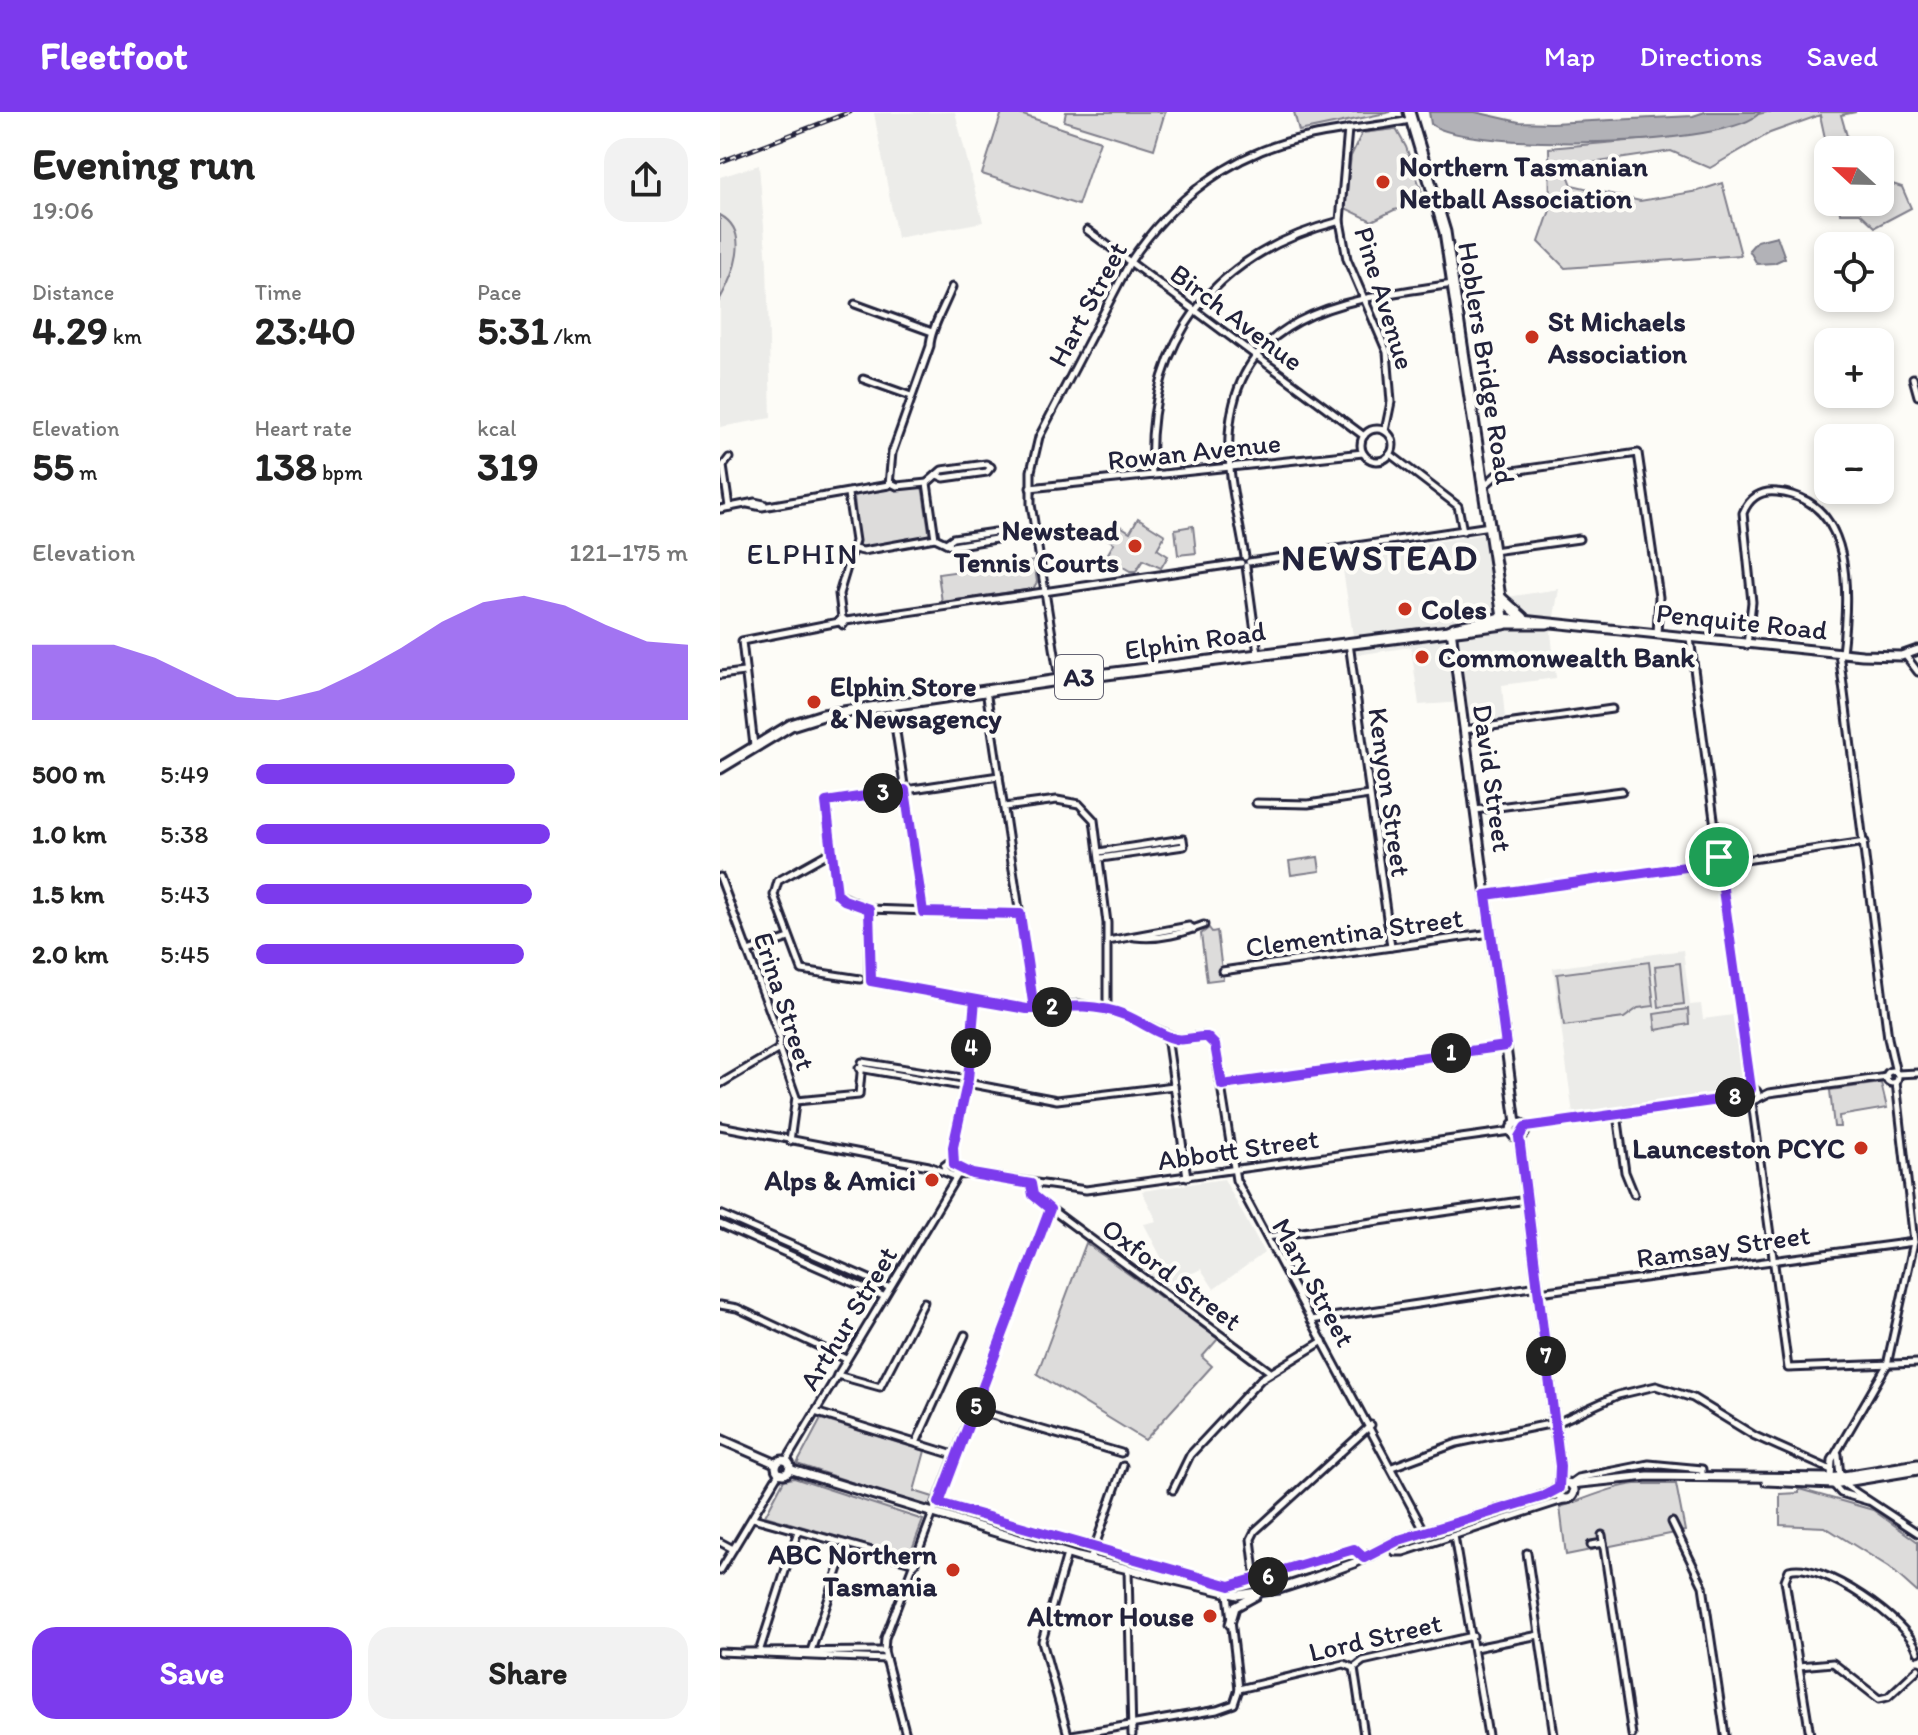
<!DOCTYPE html>
<meta charset="utf-8">
<style>
body{margin:0;font-family:Itim,sans-serif;background:#f2f2f2;color:#222;height:100vh;display:flex;flex-direction:column;font-size:30px;white-space:nowrap}
*{box-sizing:border-box;margin:0}
p{font-size:26px;color:#767676}
.icon{flex:none;width:44px;height:44px;fill:none;stroke:currentColor;stroke-width:2;stroke-linecap:round;stroke-linejoin:round}
.map{position:relative;flex:1;overflow:hidden}
.panel{display:flex;flex-direction:column;background:#fff;width:720px}
.panel>*{flex:none}
.needle{width:52px;rotate:292deg}
.controls{position:absolute;left:1094px;top:24px;display:grid;gap:16px}
.controls a{display:grid;place-items:center;width:80px;height:80px;border-radius:16px;background:#fff;box-shadow:0 4px 12px #0003;font-size:40px}
.pin{position:absolute;display:grid;place-items:center;width:68px;height:68px;color:#fff;margin:-34px;border:4px solid #fff;border-radius:50%;box-shadow:0 2px 8px #0007}
.km{position:absolute;width:40px;height:40px;margin:-20px;border-radius:50%;background:#222;color:#fff;font-size:22px;line-height:40px;text-align:center}
.round{display:grid;place-items:center;flex:none;width:84px;height:84px;border-radius:24px;background:#f2f2f2}
.head{display:flex;align-items:center;justify-content:space-between;height:136px;padding:0 32px}
h1{font-size:44px;font-weight:700;line-height:60px}
.stats{display:grid;grid-template-columns:repeat(3,1fr);gap:12px;height:136px;padding:8px 32px}
.stats div{display:grid;align-content:center}
.stats b{font-size:40px;font-weight:700}
.stats small{font-size:22px;font-weight:400}
.stats p{font-size:22px}
.chart{height:224px;padding:16px 32px}
.chart p{display:flex;justify-content:space-between}
.chart svg{width:100%;height:144px;margin-top:8px;fill:#7c3aed;opacity:.7}
.action{display:flex;gap:16px;margin-top:auto;padding:16px 32px}
.action a{flex:1;height:92px;border-radius:24px;background:#7c3aed;color:#fff;font-size:32px;font-weight:700;line-height:92px;text-align:center}
.action a+a{background:#f2f2f2;color:#222}
ul{padding:0 32px;list-style:none;font-size:26px}
li{display:grid;grid-template-columns:128px 96px 1fr;align-items:center;height:60px}
li i{height:20px;border-radius:10px;background:#7c3aed}
header{display:flex;align-items:center;gap:48px;box-sizing:border-box;height:112px;padding:0 40px;background:#7c3aed;color:#fff}
header strong{font-size:38px}
nav{display:flex;gap:44px;margin-inline-start:auto;font-size:28px}
main{display:flex;flex:1;min-height:0}
.map>svg:first-child{display:block}
</style>
<header>
<strong>Fleetfoot</strong>
<nav><a>Map</a><a>Directions</a><a>Saved</a></nav>
</header>
<main>
<section class="panel">
<div class="head"><div><h1>Evening run</h1><p>19:06</p></div><a class="round"><svg class="icon" aria-label="share" viewBox="0 0 24 24"><path d="M12 15V3M7 8l5-5 5 5M5 13v7h14v-7"/></svg></a></div>
<div class="stats">
<div><p>Distance</p><b>4.29<small> km</small></b></div>
<div><p>Time</p><b>23:40</b></div>
<div><p>Pace</p><b>5:31<small> /km</small></b></div>
</div>
<div class="stats">
<div><p>Elevation</p><b>55<small> m</small></b></div>
<div><p>Heart rate</p><b>138<small> bpm</small></b></div>
<div><p>kcal</p><b>319</b></div>
</div>
<div class="chart"><p><span>Elevation</span>121–175 m</p>
<svg viewBox="0 0 160 44" preserveAspectRatio="none"><path d="M0 44V21L10 21L20 21L30 25L40 31L50 37L60 38L70 35L80 29L90 22L100 14L110 8L120 6L130 9L140 15L150 20L160 21V44z"/></svg>
</div>
<ul>
<li><b>500 m</b>5:49<i style="width:60%"></i></li>
<li><b>1.0 km</b>5:38<i style="width:68%"></i></li>
<li><b>1.5 km</b>5:43<i style="width:64%"></i></li>
<li><b>2.0 km</b>5:45<i style="width:62%"></i></li>
</ul>
<div class="action"><a>Save</a><a>Share</a></div>
</section>
<div class="map">
<svg width="1198" height="1623" viewBox="0 0 1198 1623">
<rect width="100%" height="100%" fill="#fdfcf7"/>
<filter id="ink" filterUnits="userSpaceOnUse"><feTurbulence type="fractalNoise" baseFrequency=".0125" numOctaves="2"/><feDisplacementMap in="SourceGraphic" scale="16" xChannelSelector="R" yChannelSelector="G"/><feConvolveMatrix kernelMatrix="1 2 1 2 8 2 1 2 1" color-interpolation-filters="sRGB"/></filter>
<g filter="url(#ink)">
<!-- built -->
<g fill="#ecece9">
<path d="M 235,0 L 263,110 L 177,126 L 154,1 Z"/>
<path d="M 39,53 L 47,152 L 51,306 L 0,315 L 0,65 Z"/>
<path d="M 764,422 L 774,487 L 839,477 L 831,521 L 836,566 L 782,573 L 785,607 L 749,610 L 745,590 L 699,593 L 691,535 L 636,543 L 621,445 Z"/>
<path d="M 963,838 L 970,893 L 981,892 L 983,907 L 1013,903 L 1022,977 L 853,1002 L 833,856 Z"/>
<path d="M 504,1067 L 544,1141 L 494,1177 L 481,1157 L 444,1175 L 419,1156 L 441,1145 L 424,1112 L 437,1109 L 422,1079 Z"/>
</g>
<!-- green -->
<g fill="#dddcdb" stroke="#807f8b" stroke-width="2">
<path d="M 282,0 L 294,0 L 380,29 L 358,93 L 262,62 Z"/>
<path d="M 346,0 L 445,0 L 434,37 L 344,9 Z"/>
<path d="M 574,0 L 671,0 L 579,19 Z"/>
<path d="M 1047,0 L 1136,0 L 1121,3 L 1131,38 L 1108,40 L 1100,3 L 1050,21 L 990,56 L 951,39 L 845,55 L 852,73 L 920,89 L 978,79 L 1002,71 L 1021,143 L 845,156 L 819,130 L 830,98 L 829,36 L 930,27 Z"/>
<path d="M 676,17 L 686,35 L 706,92 L 674,98 L 652,109 L 625,96 L 631,44 L 642,21 Z"/>
<path d="M 1160,68 L 1182,75 L 1191,96 L 1155,115 L 1140,101 L 1120,101 L 1118,90 L 1160,90 Z"/>
<path d="M 0,103 C 32,120 13,164 0,187 Z"/>
<path d="M 202,373 L 210,426 L 139,435 L 134,384 L 170,375 Z"/>
<path d="M 418,406 L 445,423 L 437,437 L 448,444 L 441,456 L 423,448 L 416,459 L 410,459 L 386,445 L 394,431 L 384,425 L 394,410 L 410,420 Z"/>
<path d="M 473,414 L 476,441 L 458,443 L 455,417 Z"/>
<path d="M 314,449 L 317,470 L 313,477 L 222,490 L 218,462 Z"/>
<path d="M 598,745 L 600,759 L 571,763 L 569,749 Z"/>
<path d="M 489,816 L 492,820 L 497,819 L 503,867 L 487,869 L 481,822 Z"/>
<path d="M 929,850 L 934,894 L 918,896 L 904,906 L 844,914 L 837,862 Z"/>
<path d="M 960,851 L 964,892 L 939,895 L 935,854 Z"/>
<path d="M 968,897 L 969,912 L 936,918 L 934,902 Z"/>
<path d="M 1161,971 L 1167,996 L 1119,1004 L 1120,1015 L 1114,1015 L 1110,978 Z"/>
<path d="M 366,1131 L 498,1227 L 482,1245 L 492,1254 L 425,1328 L 317,1262 Z"/>
<path d="M 101,1307 L 205,1339 L 194,1379 L 213,1385 L 209,1396 L 77,1352 Z"/>
<path d="M 74,1366 L 203,1408 L 189,1445 L 45,1404 L 64,1368 Z"/>
<path d="M 916,1372 L 956,1372 L 965,1419 L 846,1443 L 840,1395 C 866,1387 890,1375 916,1372 Z"/>
<path d="M 1079,1377 L 1153,1398 L 1198,1430 L 1198,1481 L 1169,1455 L 1105,1415 L 1060,1413 L 1060,1382 L 1079,1381 Z"/>
</g>
<!-- water -->
<g fill="#b2b2b7" stroke="#787885" stroke-width="2">
<path d="M 709,0 L 755,0 L 799,10 L 831,11 L 973,4 L 985,0 L 1040,0 C 1015,36 744,40 711,12 Z"/>
<path d="M 1057,124 L 1065,146 L 1054,151 L 1037,152 L 1029,138 L 1037,129 Z"/>
</g>
<g fill="none" stroke-linecap="round" stroke-linejoin="round">
<!-- minor casing -->
<g stroke="#22223b" stroke-width="11">
<g id="minor">
<path d="M 628,17 L 620,109 L 627,147 L 667,240 L 671,290 L 665,319"/>
<path d="M 367,118 L 644,324"/>
<path d="M 135,192 L 212,220"/>
<path d="M 1193,266 L 1198,284"/>
<path d="M 143,267 L 191,284"/>
<circle cx="657" cy="333" r="16"/>
<path d="M 670,342 L 738,394 L 743,419"/>
<path d="M 9,346 L 3,354 L 9,395"/>
<path d="M 217,363 L 224,366 L 267,360 L 271,355"/>
<path d="M 432,363 C 425,230 492,142 620,109"/>
<path d="M 207,371 L 222,358 L 266,352 L 271,355"/>
<path d="M 765,373 L 779,361 L 918,341 L 939,485 L 937,522"/>
<path d="M 310,376 L 643,341"/>
<path d="M 28,392 L 42,395 L 169,373 L 172,341 L 210,234 C 210,218 226,192 232,175"/>
<path d="M 0,397 L 35,390 L 44,392"/>
<path d="M 215,426 L 232,434 L 276,427 L 280,423"/>
<path d="M 226,431 L 233,426 L 275,420 L 280,423"/>
<path d="M 134,437 L 143,439 L 215,426 L 207,371 L 177,374 L 171,371"/>
<path d="M 773,439 L 859,427"/>
<path d="M 525,445 C 519,406 507,364 509,324 C 516,195 635,187 733,172"/>
<path d="M 529,450 L 770,414"/>
<path d="M 526,454 L 538,542"/>
<path d="M 122,506 L 119,482 L 135,429 L 128,382"/>
<path d="M 126,509 L 122,506 L 119,509 L 123,513 L 126,509 L 521,451"/>
<path d="M 970,526 L 999,745"/>
<path d="M 629,531 L 671,835"/>
<path d="M 1027,533 L 1032,490 L 1023,401 C 1029,386 1041,378 1057,380 C 1135,388 1129,483 1122,541"/>
<path d="M 1119,541 L 1168,926 L 1176,961"/>
<path d="M 1185,543 L 1198,560"/>
<path d="M 0,563 L 24,560"/>
<path d="M 339,567 L 311,392 L 311,359 L 319,325 L 410,150 C 451,88 513,40 587,25 C 621,17 656,15 690,8"/>
<path d="M 266,578 L 314,897"/>
<path d="M 172,593 L 203,800"/>
<path d="M 744,618 L 892,597"/>
<path d="M 34,634 L 22,529 L 119,510"/>
<path d="M 279,664 L 106,690 L 117,782 L 149,797 L 300,802"/>
<path d="M 536,691 L 588,692 L 649,683"/>
<path d="M 284,695 L 337,688 L 359,692 L 374,708 L 387,811 L 387,898"/>
<path d="M 755,698 L 902,679"/>
<path d="M 110,740 L 58,769 L 54,783 L 82,858 L 140,867"/>
<path d="M 379,740 L 463,727 L 464,734 L 381,746"/>
<circle cx="1000" cy="750" r="5.5"/>
<path d="M 1005,751 L 1145,730"/>
<path d="M 1000,756 L 1031,977"/>
<path d="M 0,765 L 60,926 L 59,937 L 76,985 L 70,1029"/>
<path d="M 766,783 L 994,751"/>
<path d="M 149,797 L 149,862 L 154,870 L 307,897 L 360,892 L 402,902 L 458,927 L 484,924 L 494,930 L 516,1068 L 705,1420"/>
<path d="M 415,825 C 441,828 462,821 484,813"/>
<path d="M 388,829 L 469,814 L 474,817"/>
<path d="M 28,840 L 69,826"/>
<path d="M 502,859 L 771,821"/>
<path d="M 450,924 L 448,931 L 467,1065"/>
<path d="M 139,956 L 247,975"/>
<circle cx="1172" cy="965" r="6"/>
<path d="M 1177,962 L 1198,961"/>
<path d="M 247,971 L 337,988 L 454,974"/>
<path d="M 0,972 L 59,937"/>
<path d="M 502,973 L 786,934"/>
<circle cx="1032" cy="983" r="6"/>
<path d="M 1037,987 L 1049,981 L 1167,965"/>
<path d="M 76,989 L 139,983 L 142,950 L 248,967"/>
<path d="M 1032,990 L 1068,1256 L 1198,1251"/>
<path d="M 897,1002 L 905,1060 L 914,1082"/>
<path d="M 0,1014 L 209,1054 L 234,1064 L 240,1059 L 228,1051 L 224,1054 L 226,1060"/>
<path d="M 805,1015 L 1013,986 L 1026,979"/>
<path d="M 234,1053 L 233,1035 L 248,967 L 255,888"/>
<path d="M 238,1063 L 252,1062 L 366,1078 L 791,1019"/>
<path d="M 311,1072 L 316,1086 L 549,1259"/>
<path d="M 0,1102 L 168,1175"/>
<path d="M 0,1112 L 163,1184"/>
<path d="M 547,1125 L 807,1088"/>
<path d="M 819,1180 L 1194,1130"/>
<path d="M 0,1193 L 17,1196 L 126,1247"/>
<path d="M 591,1208 L 818,1174"/>
<path d="M 117,1263 L 160,1275 L 204,1190"/>
<path d="M 255,1298 L 401,1341"/>
<path d="M 95,1300 L 237,1344"/>
<path d="M 196,1331 L 245,1223"/>
<path d="M 1118,1342 L 1120,1365"/>
<path d="M 66,1349 L 237,1064"/>
<path d="M 672,1355 L 737,1331 L 839,1310 L 898,1283 L 936,1274 L 973,1286 L 1035,1324 L 1109,1357"/>
<path d="M 1111,1366 L 1112,1348 L 1167,1253 L 1194,1130 L 1176,970"/>
<path d="M 851,1371 L 858,1366 L 929,1352 L 982,1357 L 982,1364"/>
<path d="M 1122,1371 L 1198,1421"/>
<path d="M 1113,1372 L 1121,1381 L 1148,1389"/>
<path d="M 453,1378 L 470,1343 L 541,1267 L 603,1229"/>
<path d="M 219,1391 L 510,1474 L 634,1437 L 644,1446"/>
<path d="M 33,1406 L 195,1451"/>
<path d="M 952,1410 L 983,1474 L 1005,1623"/>
<path d="M 882,1423 L 912,1623"/>
<path d="M 734,1424 L 768,1623"/>
<path d="M 0,1430 L 13,1437"/>
<path d="M 670,1433 L 675,1440 L 683,1440 L 846,1387"/>
<path d="M 871,1433 L 883,1431"/>
<path d="M 807,1441 L 834,1623"/>
<path d="M 347,1442 L 322,1529 L 348,1623"/>
<path d="M 370,1448 L 403,1354"/>
<path d="M 408,1458 L 412,1623"/>
<path d="M 0,1459 L 59,1361"/>
<path d="M 536,1468 L 531,1427 L 535,1419 L 651,1313"/>
<path d="M 755,1536 L 819,1523"/>
<path d="M 40,1537 L 78,1419"/>
<path d="M 91,1539 L 127,1432"/>
<path d="M 0,1540 L 166,1547"/>
<path d="M 25,1540 L 164,1539"/>
<path d="M 1079,1554 L 1113,1551 L 1159,1587 L 1168,1585 L 1198,1557"/>
<path d="M 634,1556 L 643,1549 L 753,1524"/>
<path d="M 634,1556 L 644,1623"/>
<path d="M 519,1577 L 624,1552 L 634,1556"/>
<path d="M 186,1623 L 164,1539 L 165,1526 L 330,1097"/>
<path d="M 352,1623 L 497,1598 L 514,1592 L 519,1577 L 508,1482"/>
<path d="M 1090,1623 L 1065,1468 L 1069,1458 C 1101,1448 1189,1509 1198,1540"/>
</g>
</g>
<!-- tertiary casing -->
<g stroke="#22223b" stroke-width="13">
<g id="tertiary">
<path d="M 783,506 L 1142,543 L 1181,544 L 1198,538"/>
<path d="M 784,512 L 827,512"/>
<path d="M 731,517 L 796,1011"/>
<circle cx="798" cy="1018" r="7"/>
<path d="M 799,1025 L 840,1354 L 839,1374"/>
</g>
</g>
<!-- secondary casing -->
<g stroke="#22223b" stroke-width="13">
<g id="secondary">
<path d="M 0,1327 L 57,1352"/>
<circle cx="63" cy="1355" r="7"/>
<path d="M 69,1357 L 358,1445 L 518,1483 L 559,1477 L 590,1467 L 634,1451 L 679,1428 L 824,1384 L 839,1376"/>
<path d="M 1046,1369 L 1113,1372 L 1198,1358"/>
<circle cx="846" cy="1379" r="8"/>
<path d="M 851,1372 L 928,1364 L 1111,1366 L 1198,1352"/>
<path d="M 510,1512 L 515,1495 L 537,1483"/>
</g>
</g>
<!-- trunk casing -->
<g stroke="#22223b" stroke-width="15">
<g id="trunk">
<path d="M 782,487 L 803,506"/>
<path d="M 734,516 L 782,506"/>
<path d="M 0,656 L 71,613 L 103,603 L 339,568 L 784,512 L 725,120 L 689,0"/>
</g>
</g>
<!-- minor -->
<use href="#minor" stroke="#fdfcf7" stroke-width="5"/>
<!-- tertiary -->
<use href="#tertiary" stroke="#fdfcf7" stroke-width="7"/>
<!-- secondary -->
<use href="#secondary" stroke="#fdfcf7" stroke-width="7"/>
<!-- trunk -->
<use href="#trunk" stroke="#fdfcf7" stroke-width="9"/>
<!-- rail casing -->
<g stroke="#22223b" stroke-width="5">
<path id="rail" d="M 0,50 L 130,0"/>
</g>
<!-- rail -->
<use href="#rail" stroke="#fdfcf7" stroke-width="2" stroke-dasharray="6" stroke-linecap="butt"/>
</g>
</g>
<g fill="none" stroke-linecap="round" stroke-linejoin="round" filter="url(#ink)">
<!-- route casing -->
<g stroke="#fff" stroke-width="16">
<path id="route" d="M 999,745 L 994,751 L 766,783 L 786,934 L 502,973 L 495,933 L 487,925 C 477,924 466,929 456,927 C 439,923 422,910 405,903 C 371,890 342,895 307,897 L 151,869 L 149,797 L 124,788 L 117,782 L 106,690 L 185,678 L 203,800 L 300,802 L 314,897 L 307,897 L 255,888 L 248,967 L 233,1035 L 234,1053 L 252,1062 L 311,1072 L 313,1083 L 330,1097 L 219,1391 L 510,1474 L 634,1437 L 644,1446 L 679,1428 L 824,1384 L 839,1376 L 840,1354 L 799,1025 L 805,1015 L 813,1014 L 1013,986 L 1031,977 L 1000,756 L 1005,749 L 999,745"/>
</g>
<!-- route -->
<use href="#route" stroke="#7c3aed" stroke-width="10"/>
</g>
<!-- markers -->
<g fill="#c8321e" stroke="#fdfcf7" stroke-width="3">
<circle cx="663" cy="70" r="8"/>
<circle cx="812" cy="225" r="8"/>
<circle cx="415" cy="434" r="8"/>
<circle cx="685" cy="497" r="8"/>
<circle cx="702" cy="545" r="8"/>
<circle cx="94" cy="590" r="8"/>
<circle cx="1141" cy="1036" r="8"/>
<circle cx="212" cy="1068" r="8"/>
<circle cx="233" cy="1458" r="8"/>
<circle cx="490" cy="1504" r="8"/>
</g>
<g text-anchor="middle" dominant-baseline="central" stroke-width="8" stroke-linejoin="round" paint-order="stroke">
<!-- shield labels -->
<rect fill="#fdfcf7" stroke="#646373" stroke-width="2" x="335" y="543" width="48" height="44" rx="6"/>
<g font-size="26" font-weight="bold" fill="#22223b">
<text x="359" y="565">A3</text>
</g>
<!-- poi labels -->
<g font-size="28" font-weight="bold" fill="#22223b" stroke="#fdfcf7" text-anchor="start">
<text x="679" y="54">Northern Tasmanian<tspan x="679" dy="32">Netball Association</tspan></text>
<text x="828" y="209">St Michaels<tspan x="828" dy="32">Association</tspan></text>
<text x="399" y="418" text-anchor="end">Newstead<tspan x="399" dy="32">Tennis Courts</tspan></text>
<text x="701" y="497">Coles</text>
<text x="718" y="545">Commonwealth Bank</text>
<text x="110" y="574">Elphin Store<tspan x="110" dy="32">&amp; Newsagency</tspan></text>
<text x="1125" y="1036" text-anchor="end">Launceston PCYC</text>
<text x="196" y="1068" text-anchor="end">Alps &amp; Amici</text>
<text x="217" y="1442" text-anchor="end">ABC Northern<tspan x="217" dy="32">Tasmania</tspan></text>
<text x="474" y="1504" text-anchor="end">Altmor House</text>
</g>
<!-- street labels -->
<g font-size="28" fill="#22223b" stroke="#fdfcf7">
<text transform="translate(665 186) rotate(73)">Pine Avenue</text>
<text transform="translate(367 192) rotate(-62)">Hart Street</text>
<text transform="translate(517 205) rotate(37)">Birch Avenue</text>
<text transform="translate(767 251) rotate(81)">Hoblers Bridge Road</text>
<text transform="translate(474 339) rotate(-6)">Rowan Avenue</text>
<text transform="translate(1022 509) rotate(6)">Penquite Road</text>
<text transform="translate(475 528) rotate(-8)">Elphin Road</text>
<text transform="translate(773 666) rotate(82)">David Street</text>
<text transform="translate(670 680) rotate(82)">Kenyon Street</text>
<text transform="translate(634 820) rotate(-8)">Clementina Street</text>
<text transform="translate(65 889) rotate(72)">Erina Street</text>
<text transform="translate(518 1037) rotate(-8)">Abbott Street</text>
<text transform="translate(1003 1134) rotate(-8)">Ramsay Street</text>
<text transform="translate(452 1162) rotate(37)">Oxford Street</text>
<text transform="translate(594 1170) rotate(61)">Mary Street</text>
<text transform="translate(128 1206) rotate(-59)">Arthur Street</text>
<text transform="translate(655 1525) rotate(-13)">Lord Street</text>
</g>
<!-- neighbourhood labels -->
<g font-size="30" letter-spacing="2" fill="#22223b" stroke="#fdfcf7">
<text x="83" y="441">ELPHIN</text>
</g>
<!-- district labels -->
<g font-size="36" font-weight="bold" letter-spacing="2" fill="#22223b" stroke="#fdfcf7">
<text x="660" y="445">NEWSTEAD</text>
</g>
</g>
</svg>
<div class="controls">
<a><svg class="needle" viewBox="-14 -14 28 28"><path d="M0-13l5 13h-10z" fill="#e53935"/><path d="M0 13l5-13h-10z" fill="#767676"/></svg></a>
<a><svg class="icon" aria-label="locate" viewBox="0 0 24 24"><circle cx="12" cy="12" r="6"/><path d="M12 2v4M12 18v4M2 12h4M18 12h4"/></svg></a>
<a>+</a>
<a>−</a>
</div>
<div class="pin" style="left:999px;top:745px;background:#1e9e55"><svg class="icon" aria-label="arrive" viewBox="0 0 24 24"><path d="M6 21V4h12l-3 4 3 4H6"/></svg></div>
<b class="km" style="left:731px;top:941px">1</b>
<b class="km" style="left:332px;top:895px">2</b>
<b class="km" style="left:163px;top:681px">3</b>
<b class="km" style="left:251px;top:936px">4</b>
<b class="km" style="left:256px;top:1295px">5</b>
<b class="km" style="left:548px;top:1465px">6</b>
<b class="km" style="left:826px;top:1244px">7</b>
<b class="km" style="left:1015px;top:985px">8</b>
</div>
</main>
